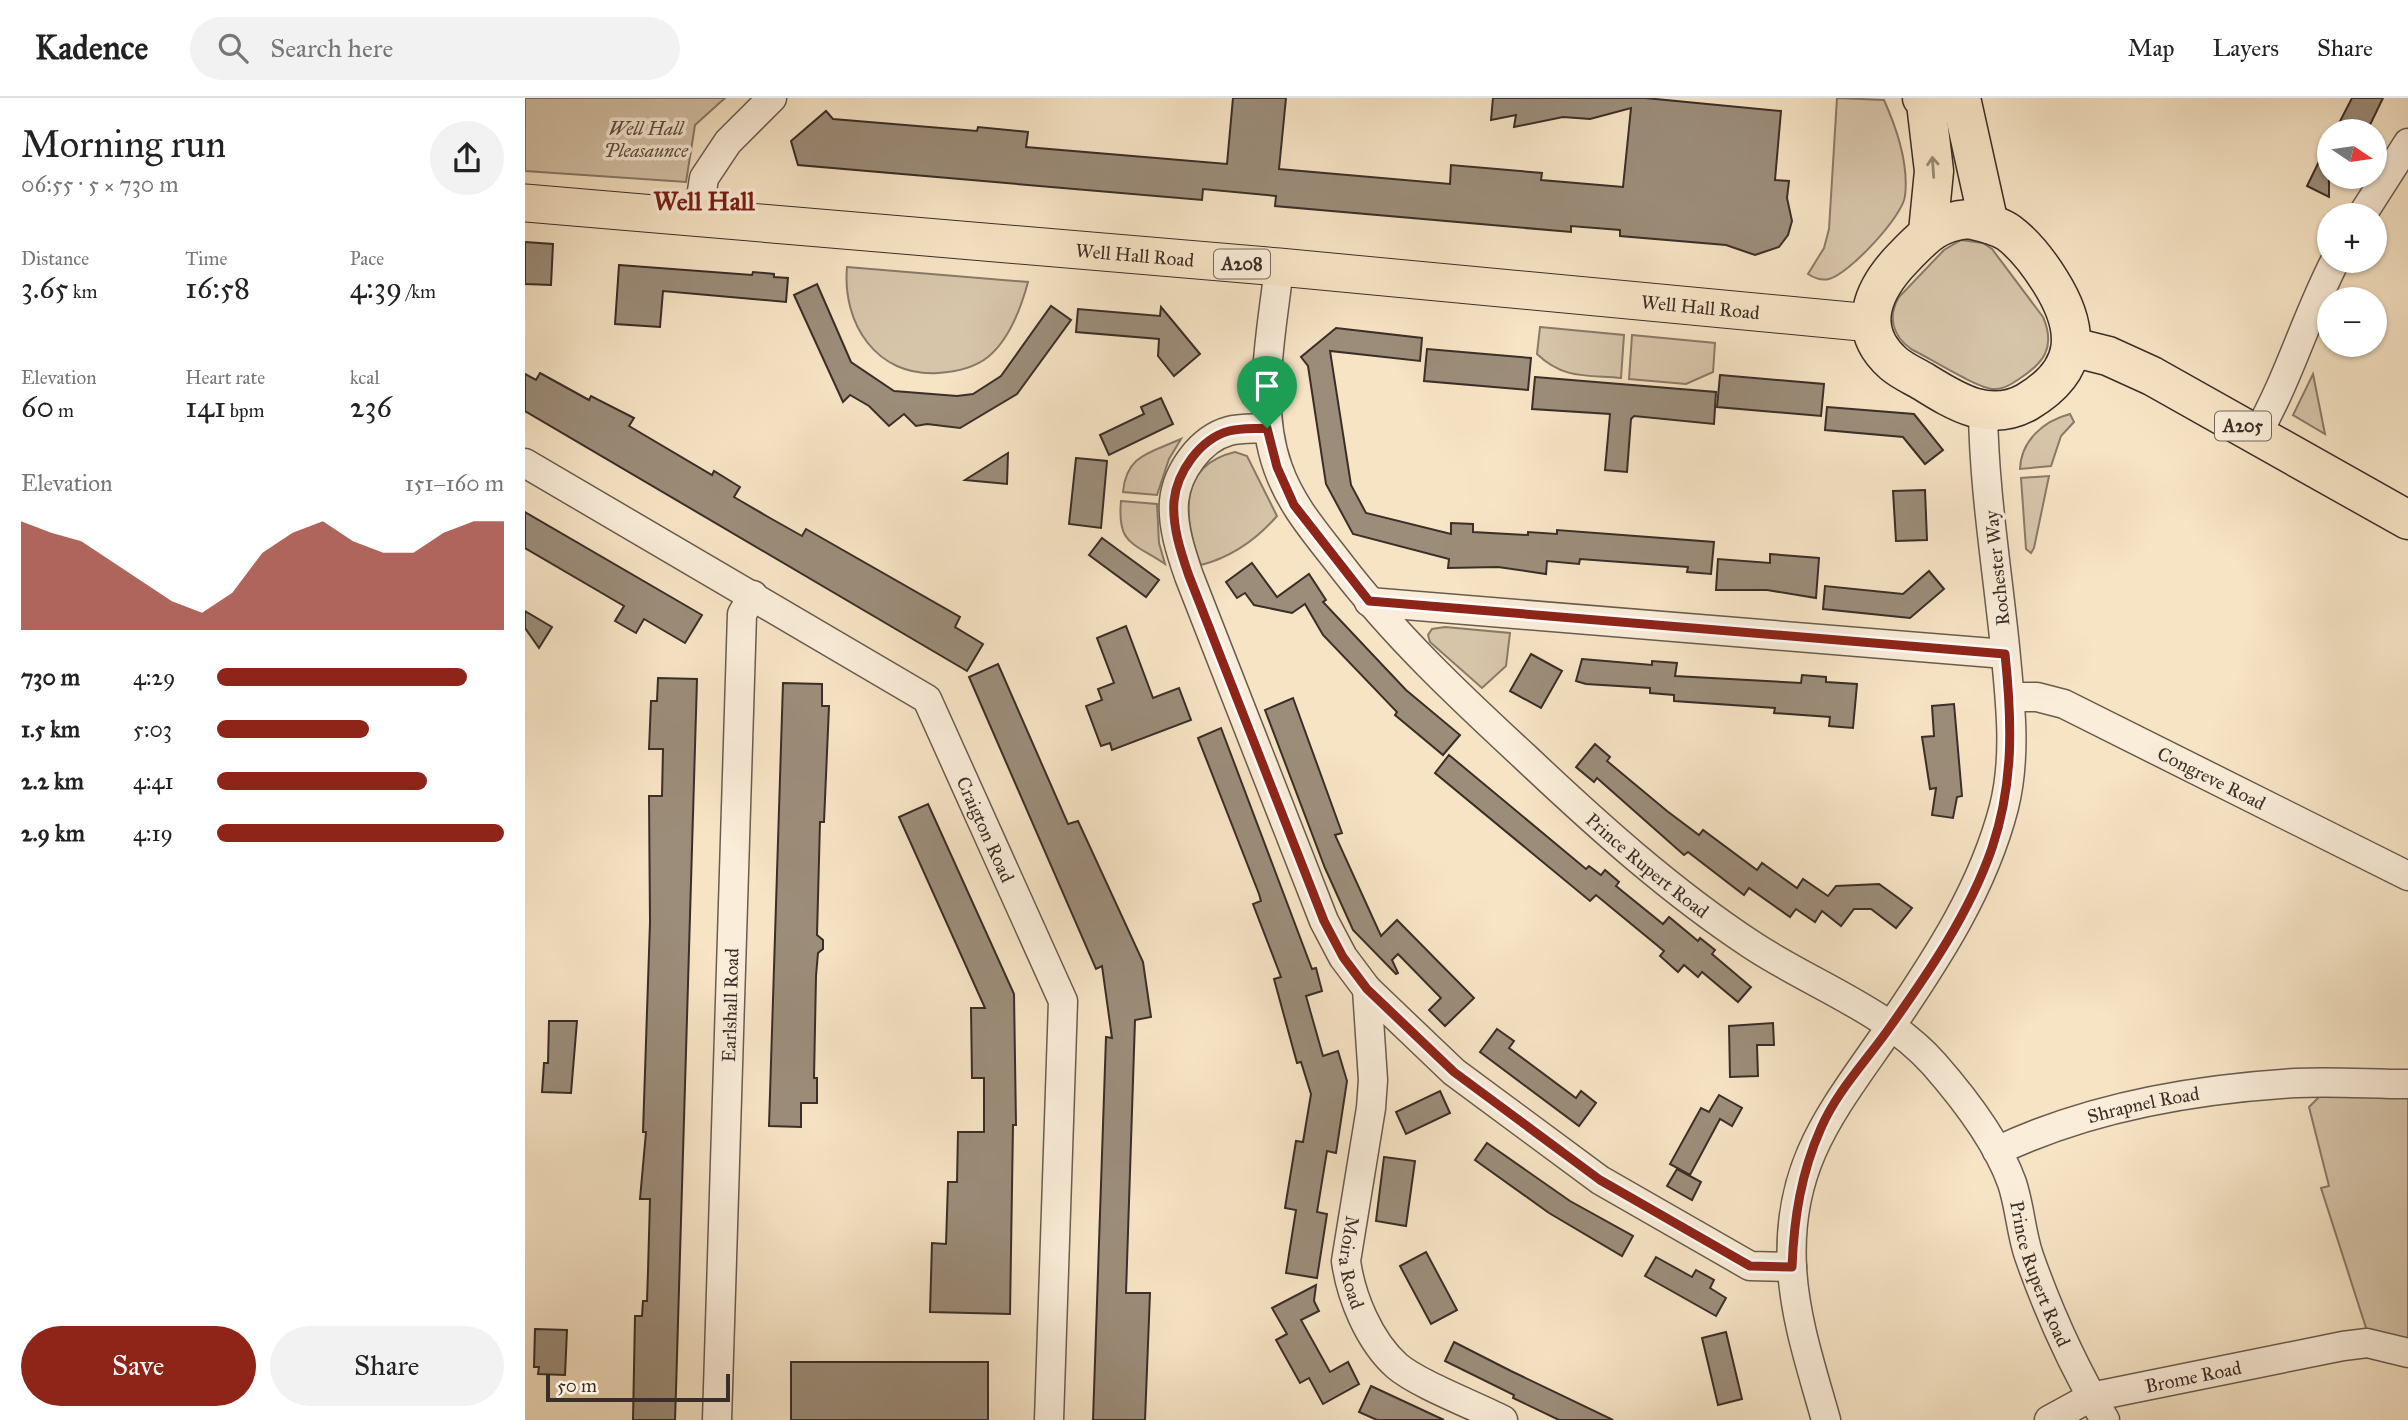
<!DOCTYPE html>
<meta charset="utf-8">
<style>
body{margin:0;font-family:"IM FELL Great Primer",serif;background:#f2f2f2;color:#222;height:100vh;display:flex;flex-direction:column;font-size:26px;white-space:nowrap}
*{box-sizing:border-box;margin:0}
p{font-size:23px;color:#767676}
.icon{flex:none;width:38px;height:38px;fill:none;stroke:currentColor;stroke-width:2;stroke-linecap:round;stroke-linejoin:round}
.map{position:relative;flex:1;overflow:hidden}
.side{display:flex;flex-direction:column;background:#fff;width:525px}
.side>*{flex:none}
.needle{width:46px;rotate:103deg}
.fabs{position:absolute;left:1792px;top:21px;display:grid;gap:14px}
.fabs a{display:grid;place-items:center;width:70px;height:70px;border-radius:50%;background:#fff;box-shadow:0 2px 5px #0004;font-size:35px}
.scale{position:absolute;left:21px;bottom:18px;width:184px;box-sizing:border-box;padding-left:7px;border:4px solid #3a2e28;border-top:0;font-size:19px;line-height:24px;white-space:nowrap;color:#3a2e28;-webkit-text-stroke:5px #faedd9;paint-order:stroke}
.pin{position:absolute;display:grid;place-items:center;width:60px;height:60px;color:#fff;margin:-72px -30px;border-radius:50% 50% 50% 0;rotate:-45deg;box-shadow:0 0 7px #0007}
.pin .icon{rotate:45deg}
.round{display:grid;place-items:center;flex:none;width:74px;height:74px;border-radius:37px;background:#f2f2f2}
.summary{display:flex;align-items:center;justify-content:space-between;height:119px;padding:0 21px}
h1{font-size:38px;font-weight:600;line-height:52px}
.stats{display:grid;grid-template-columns:repeat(3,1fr);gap:10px;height:119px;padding:7px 21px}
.stats div{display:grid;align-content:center}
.stats b{font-size:30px;font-weight:600}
.stats small{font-size:19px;font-weight:400}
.stats p{font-size:19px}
.chart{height:196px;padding:14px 21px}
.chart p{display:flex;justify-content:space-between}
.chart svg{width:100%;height:126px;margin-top:7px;fill:#8f2418;opacity:.7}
.primary-button{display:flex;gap:14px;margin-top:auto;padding:14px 21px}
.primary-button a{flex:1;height:80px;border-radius:42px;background:#8f2418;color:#fff;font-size:28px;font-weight:600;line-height:80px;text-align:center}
.primary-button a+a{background:#f2f2f2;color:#222}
ul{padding:0 21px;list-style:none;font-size:23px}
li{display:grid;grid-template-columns:112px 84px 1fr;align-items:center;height:52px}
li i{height:18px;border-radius:9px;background:#8f2418}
header{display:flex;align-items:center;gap:42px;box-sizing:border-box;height:98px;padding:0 35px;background:#fff;border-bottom:2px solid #e0e0e0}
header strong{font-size:33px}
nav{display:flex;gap:38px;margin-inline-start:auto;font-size:24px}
.search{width:490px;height:63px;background:#f2f2f2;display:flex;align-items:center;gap:18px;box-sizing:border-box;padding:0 24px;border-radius:38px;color:#767676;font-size:26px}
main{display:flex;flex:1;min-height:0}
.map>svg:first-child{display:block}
</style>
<header>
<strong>Kadence</strong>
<div class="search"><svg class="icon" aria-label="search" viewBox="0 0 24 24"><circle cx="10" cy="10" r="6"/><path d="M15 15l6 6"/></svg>Search here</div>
<nav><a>Map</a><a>Layers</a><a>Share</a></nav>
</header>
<main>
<section class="side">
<div class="summary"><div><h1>Morning run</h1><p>06:55 · 5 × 730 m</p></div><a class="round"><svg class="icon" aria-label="share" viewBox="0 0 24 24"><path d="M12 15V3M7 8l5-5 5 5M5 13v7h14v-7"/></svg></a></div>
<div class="stats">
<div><p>Distance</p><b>3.65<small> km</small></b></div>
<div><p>Time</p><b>16:58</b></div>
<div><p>Pace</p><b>4:39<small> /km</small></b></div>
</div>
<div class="stats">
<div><p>Elevation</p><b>60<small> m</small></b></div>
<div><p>Heart rate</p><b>141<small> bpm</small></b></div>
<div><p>kcal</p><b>236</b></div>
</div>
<div class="chart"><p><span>Elevation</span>151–160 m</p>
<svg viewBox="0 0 160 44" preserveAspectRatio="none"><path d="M0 44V6L10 10L20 13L30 20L40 27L50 34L60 38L70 31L80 17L90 10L100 6L110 13L120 17L130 17L140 10L150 6L160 6V44z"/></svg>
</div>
<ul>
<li><b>730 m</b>4:29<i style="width:87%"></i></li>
<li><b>1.5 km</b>5:03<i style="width:53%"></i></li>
<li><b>2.2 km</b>4:41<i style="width:73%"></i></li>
<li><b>2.9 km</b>4:19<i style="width:100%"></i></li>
</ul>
<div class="primary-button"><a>Save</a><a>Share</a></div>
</section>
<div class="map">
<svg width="1883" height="1322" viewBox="0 0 1883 1322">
<rect width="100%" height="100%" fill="#f7e4c5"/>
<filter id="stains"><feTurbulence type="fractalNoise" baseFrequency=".00286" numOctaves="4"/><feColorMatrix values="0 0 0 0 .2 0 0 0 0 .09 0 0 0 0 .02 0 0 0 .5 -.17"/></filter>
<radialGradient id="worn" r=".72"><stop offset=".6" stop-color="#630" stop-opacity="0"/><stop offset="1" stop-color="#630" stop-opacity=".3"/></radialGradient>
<!-- green -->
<g fill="#d7c5aa" stroke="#887a69" stroke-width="2">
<path d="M 0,0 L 200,0 L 170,27 L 161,84 L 0,73 Z"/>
<path d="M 1312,0 L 1359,2 C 1372,31 1384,66 1380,98 C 1378,118 1324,176 1304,181 C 1296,183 1289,180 1283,176 L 1299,150 L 1304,131 Z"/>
<path d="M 1436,142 L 1458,145 L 1467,151 L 1518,219 C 1531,249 1519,265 1494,281 C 1487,286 1478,292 1469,291 C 1453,291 1403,259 1386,251 C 1368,238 1362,219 1374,199 L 1419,152 Z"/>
<path d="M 322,169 L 503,184 C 496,210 485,241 463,259 C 449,270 430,274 413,275 C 351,279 317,225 322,169 Z"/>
<path d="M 1015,229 L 1099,237 L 1096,280 C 1061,277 1038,281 1012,256 Z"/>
<path d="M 1107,237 L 1190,245 L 1188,274 L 1161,286 L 1104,281 Z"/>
<path d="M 1788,276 L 1800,336 L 1768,317 Z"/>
<path d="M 1545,316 L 1549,324 L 1536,338 L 1526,368 L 1495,371 C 1496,343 1518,323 1545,316 Z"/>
<path d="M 656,341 L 644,361 L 632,397 L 598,394 C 601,357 625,355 656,341 Z"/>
<path d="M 710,354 L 722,358 L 752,418 C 731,442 707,459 676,467 C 659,422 651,368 710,354 Z"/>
<path d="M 1524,378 L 1509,450 L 1506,455 L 1501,451 L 1496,380 Z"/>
<path d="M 596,403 L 632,406 L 634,445 L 640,466 C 607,444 592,446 596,403 Z"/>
<path d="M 920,529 L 985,535 L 981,568 L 957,590 L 905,544 L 903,537 L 907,531 Z"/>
<path d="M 1883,995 L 1883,1243 L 1843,1236 L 1796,1090 L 1804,1088 L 1784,1009 L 1794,999 Z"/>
</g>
<!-- building -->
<g fill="#9c8d7a" stroke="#3a2e28" stroke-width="2">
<path d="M 708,0 L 761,0 L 754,71 L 925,86 L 926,67 L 1017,75 L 1016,82 L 1098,89 L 1106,10 L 1065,21 L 1038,19 L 989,29 L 991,17 L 966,22 L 968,0 L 1120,0 L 1256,13 L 1250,82 L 1264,83 L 1262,100 L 1267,123 L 1263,137 L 1254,149 L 1230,157 L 1201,147 L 1095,138 L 1095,132 L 1046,128 L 1046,134 L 750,108 L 751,98 L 678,91 L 677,102 L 273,67 L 266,43 L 301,13 L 308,21 L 452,33 L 453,29 L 503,34 L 501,49 L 702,66 Z"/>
<path d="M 1827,0 L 1858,0 L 1842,33 L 1810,33 Z"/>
<path d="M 1804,43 L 1804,99 L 1782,88 Z"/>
<path d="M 0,144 L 28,146 L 26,187 L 0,186 Z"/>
<path d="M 94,167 L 227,177 L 228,174 L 249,176 L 249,179 L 263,180 L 261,204 L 138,193 L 135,229 L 90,226 Z"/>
<path d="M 292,186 L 326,264 L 369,293 L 432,298 L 448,296 L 476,278 L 526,208 L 546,222 L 492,296 L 435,330 L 402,326 L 391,328 L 379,316 L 364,328 L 344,308 L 325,297 L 318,304 L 269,197 Z"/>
<path d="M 636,209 L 675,256 L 649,278 L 633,258 L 634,241 L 551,234 L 553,211 L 635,218 Z"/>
<path d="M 811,230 L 897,240 L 895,263 L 805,253 L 826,387 L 841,415 L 926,436 L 926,425 L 948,426 L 948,434 L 1003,437 L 1003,434 L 1032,436 L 1032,432 L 1189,444 L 1186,476 L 1162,474 L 1163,469 L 1055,461 L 1054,466 L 1022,463 L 1021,476 L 973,469 L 923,470 L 924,461 L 828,436 L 801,386 L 783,268 L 776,259 Z"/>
<path d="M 902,251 L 1006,260 L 1003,292 L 899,283 Z"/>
<path d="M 15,275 L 64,302 L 66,298 L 109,320 L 104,328 L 187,377 L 189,373 L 215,389 L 209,399 L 245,420 L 277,438 L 281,431 L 435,519 L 430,529 L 458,546 L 442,573 L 0,313 L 0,276 L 11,282 Z"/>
<path d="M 1195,277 L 1299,286 L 1296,318 L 1192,309 Z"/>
<path d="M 1010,279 L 1191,294 L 1189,326 L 1109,318 L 1106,321 L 1102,374 L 1080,372 L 1085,316 L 1007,311 Z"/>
<path d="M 636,300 L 648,326 L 584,357 L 575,337 L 619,316 L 616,309 Z"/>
<path d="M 1302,309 L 1389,316 L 1418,352 L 1400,366 L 1378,339 L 1300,332 Z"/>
<path d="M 483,355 L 482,386 L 440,382 Z"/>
<path d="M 551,360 L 582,363 L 576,430 L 544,426 Z"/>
<path d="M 1400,392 L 1402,442 L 1371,443 L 1368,393 Z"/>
<path d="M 0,414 L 177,517 L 160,545 L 119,521 L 111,535 L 90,523 L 99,508 L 0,450 Z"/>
<path d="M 577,440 L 634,482 L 621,499 L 564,457 Z"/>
<path d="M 1245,456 L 1294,460 L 1291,500 L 1242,492 L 1191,492 L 1193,461 L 1245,465 Z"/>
<path d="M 727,465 L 752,499 L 784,476 L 801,502 L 798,504 L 847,556 L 881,592 L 935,637 L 918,657 L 870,617 L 872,614 L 798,537 L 780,506 L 767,515 L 729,507 L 720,495 L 712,500 L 701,484 Z"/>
<path d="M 1404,473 L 1419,491 L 1385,520 L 1298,511 L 1300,488 L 1378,496 Z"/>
<path d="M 0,513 L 27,529 L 14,550 L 0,530 Z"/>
<path d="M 601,528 L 628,600 L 654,590 L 666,622 L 587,652 L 585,645 L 576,648 L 561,608 L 577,602 L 573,591 L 589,585 L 572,540 Z"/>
<path d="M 1006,556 L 1037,573 L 1016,610 L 985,593 Z"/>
<path d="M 1057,561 L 1127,567 L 1127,563 L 1152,565 L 1150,578 L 1276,585 L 1277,577 L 1301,579 L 1301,584 L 1332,586 L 1328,630 L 1304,628 L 1305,619 L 1249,615 L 1250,610 L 1149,603 L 1149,597 L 1125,595 L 1125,590 L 1061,586 L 1051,583 Z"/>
<path d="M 473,566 L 543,726 L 553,723 L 618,864 L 626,919 L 610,922 L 601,1195 L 625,1195 L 620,1322 L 568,1322 L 581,939 L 587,940 L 577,868 L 571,871 L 444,579 Z"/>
<path d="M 133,580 L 172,581 L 151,1292 L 150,1322 L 108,1322 L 110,1218 L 117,1218 L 118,1203 L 122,1203 L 123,1173 L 125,1101 L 115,1101 L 121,1034 L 118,1034 L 125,824 L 124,698 L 137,698 L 138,651 L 124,651 L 126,603 L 132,603 Z"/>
<path d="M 258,585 L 297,586 L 297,608 L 304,608 L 299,724 L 295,724 L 292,837 L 298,842 L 298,851 L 293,855 L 291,878 L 289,980 L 292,980 L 292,1005 L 276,1005 L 276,1029 L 244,1028 Z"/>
<path d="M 768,600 L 817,735 L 810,737 L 856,838 L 872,822 L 949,900 L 920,928 L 904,912 L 916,900 L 873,856 L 867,862 L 873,875 L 871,876 L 828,832 L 800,770 L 740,612 Z"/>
<path d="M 1429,606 L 1437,698 L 1432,699 L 1428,720 L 1407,717 L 1411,690 L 1405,691 L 1397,639 L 1409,638 L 1407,608 Z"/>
<path d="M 696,630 L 787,871 L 791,870 L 797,893 L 781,898 L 798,958 L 813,953 L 822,983 L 811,1055 L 802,1053 L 792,1114 L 802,1116 L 792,1180 L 761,1175 L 771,1112 L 760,1110 L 771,1043 L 778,1044 L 786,996 L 776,964 L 772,965 L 749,881 L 756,879 L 728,806 L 736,803 L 734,796 L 673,640 Z"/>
<path d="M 1070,646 L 1085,659 L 1082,663 L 1142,713 L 1174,737 L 1178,732 L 1232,772 L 1237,765 L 1272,790 L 1278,781 L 1303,798 L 1311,788 L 1354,786 L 1387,810 L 1371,830 L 1346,811 L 1329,811 L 1316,828 L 1297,813 L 1290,824 L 1271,811 L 1265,819 L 1224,790 L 1219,797 L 1163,754 L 1159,757 L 1072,680 L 1069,684 L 1051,669 Z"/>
<path d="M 924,657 L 1061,771 L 1064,768 L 1076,777 L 1080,772 L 1094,784 L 1091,788 L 1138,826 L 1144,819 L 1173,843 L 1175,840 L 1190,852 L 1187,856 L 1226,889 L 1213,904 L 1177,874 L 1173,879 L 1159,867 L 1153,874 L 1135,858 L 1139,853 L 1071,797 L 1065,803 L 910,675 Z"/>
<path d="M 403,706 L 489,896 L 491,1027 L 488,1027 L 485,1216 L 405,1214 L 407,1145 L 421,1146 L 423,1084 L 432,1084 L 433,1034 L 459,1034 L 459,980 L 447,980 L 446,910 L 460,910 L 374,719 Z"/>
<path d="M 24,923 L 52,923 L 46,995 L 17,994 L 19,965 L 23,965 Z"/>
<path d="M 1248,925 L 1249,947 L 1232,947 L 1233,978 L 1205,979 L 1204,928 Z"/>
<path d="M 972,931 L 989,943 L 984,950 L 1051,1000 L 1056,993 L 1071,1005 L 1054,1028 L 955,954 Z"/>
<path d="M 915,993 L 925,1015 L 881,1036 L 871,1014 Z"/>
<path d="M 1194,997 L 1217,1010 L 1207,1028 L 1195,1021 L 1165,1077 L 1145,1066 L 1176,1010 L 1184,1014 Z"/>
<path d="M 962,1045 L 1045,1103 L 1108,1138 L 1097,1158 L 1024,1115 L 950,1062 Z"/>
<path d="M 859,1059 L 890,1063 L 881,1128 L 851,1123 Z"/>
<path d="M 1152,1071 L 1176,1084 L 1167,1102 L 1142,1088 Z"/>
<path d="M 901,1154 L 932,1212 L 906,1226 L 875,1168 Z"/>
<path d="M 1131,1159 L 1167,1179 L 1171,1172 L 1189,1182 L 1185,1190 L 1201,1200 L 1191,1218 L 1120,1178 Z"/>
<path d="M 791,1187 L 789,1203 L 794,1213 L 776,1222 L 805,1274 L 823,1264 L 834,1286 L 798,1306 L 784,1280 L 775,1285 L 751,1242 L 762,1236 L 747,1210 Z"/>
<path d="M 10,1231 L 42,1232 L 40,1277 L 13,1276 L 14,1269 L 9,1269 Z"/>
<path d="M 1201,1234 L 1217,1301 L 1193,1307 L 1177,1240 Z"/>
<path d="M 929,1244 L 986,1273 L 1088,1322 L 1034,1322 L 988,1300 L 989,1297 L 920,1263 Z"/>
<rect x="266" y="1264" width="197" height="58"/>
<path d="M 846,1288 L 919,1322 L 852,1322 L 834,1314 Z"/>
</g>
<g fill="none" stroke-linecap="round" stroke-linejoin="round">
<!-- minor casing -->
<g stroke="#695c4f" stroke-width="31">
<g id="minor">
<path d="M 1837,117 L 1883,45"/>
<path d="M 173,119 L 179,80 L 203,44 L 247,0"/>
<path id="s1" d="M 754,169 C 747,235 730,306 753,370 C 766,407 790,434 814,465 C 869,537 934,598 1001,660 C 1072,727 1145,793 1227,847 C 1286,886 1361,912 1409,966 C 1438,999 1472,1043 1487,1085 C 1495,1109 1496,1135 1504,1158 C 1524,1215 1549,1270 1580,1322"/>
<path d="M 742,330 C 730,331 715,330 704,333 C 675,341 652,374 649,403 C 647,428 656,455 664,478 L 799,823 L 818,859 L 842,891 L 929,974 L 1075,1082 L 1225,1168 L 1267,1169"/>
<path d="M 1732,336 C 1764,280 1781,219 1810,163"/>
<path id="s2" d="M 0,365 L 402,601 L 538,903 L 524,1322"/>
<path d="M 844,504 L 1480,556"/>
<path id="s3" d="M 1485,599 L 1512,599 L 1539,606 L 1883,778"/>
<path id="s4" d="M 842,891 L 848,982 L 846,1010 L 821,1163 C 826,1199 844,1243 872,1268 C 893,1286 951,1308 978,1322"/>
<path id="s5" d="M 1472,1053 C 1564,1009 1670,991 1771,985 C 1808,983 1846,986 1883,986"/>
<path id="s6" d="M 192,1322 L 217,516 L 228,497"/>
<path d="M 1301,1322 C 1287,1272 1270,1222 1267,1170 C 1261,1063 1311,1009 1366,928 C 1413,859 1458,790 1479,709 C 1492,657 1485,602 1480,549 C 1472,470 1459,392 1458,313"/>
<path id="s7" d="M 1524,1322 L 1566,1299 L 1818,1248 L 1842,1245 L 1883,1255"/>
</g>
</g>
<!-- major casing -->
<g stroke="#3a2e28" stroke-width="39">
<g id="major">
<path id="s8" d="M 0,105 L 754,169 L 1346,225"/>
</g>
</g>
<!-- highway casing -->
<g stroke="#3a2e28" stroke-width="41">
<g id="highway">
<path d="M 1397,0 L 1401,5 L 1409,73 L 1403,134"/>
<path d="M 1436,0 L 1464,126"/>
<path d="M 1444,121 C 1457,124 1473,127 1484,135 C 1500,147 1515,167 1525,183 C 1556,232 1556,272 1502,304 C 1465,325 1431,304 1399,284 C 1389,278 1377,273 1368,265 C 1329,230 1349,190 1378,160 C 1399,138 1413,123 1444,121 Z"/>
<path d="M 1547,249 L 1583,258 L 1627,278 L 1883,422"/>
</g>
</g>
<!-- minor -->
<use href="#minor" stroke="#faedd9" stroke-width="28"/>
<!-- major -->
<use href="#major" stroke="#f7e4c5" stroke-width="37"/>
<!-- highway -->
<use href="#highway" stroke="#f7e4c5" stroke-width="38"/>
</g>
<!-- one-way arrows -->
<defs><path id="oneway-shaft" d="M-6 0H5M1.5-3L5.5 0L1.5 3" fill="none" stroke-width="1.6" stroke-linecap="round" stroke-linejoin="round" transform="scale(1.75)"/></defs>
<use stroke="#988976" href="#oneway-shaft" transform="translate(1408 69) rotate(-94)"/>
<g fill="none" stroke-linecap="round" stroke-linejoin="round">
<!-- route casing -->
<g stroke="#fff" stroke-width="14">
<path id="route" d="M 742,330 L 752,369 L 769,407 L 844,503 L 1480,556 C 1487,623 1489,685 1467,750 C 1445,814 1404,874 1365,929 C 1342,962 1312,993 1296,1030 C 1276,1075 1269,1120 1267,1169 L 1225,1168 L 1075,1082 L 929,974 L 842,891 L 818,859 L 799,823 L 664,478 C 656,455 647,428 649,403 C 652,374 675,341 704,333 C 715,330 730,331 742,330 Z"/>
</g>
<!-- route -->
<use href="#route" stroke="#8f2418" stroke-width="9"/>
</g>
<g text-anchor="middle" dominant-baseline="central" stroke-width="7" stroke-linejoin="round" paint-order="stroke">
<!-- shield labels -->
<g fill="#faedd9" stroke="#74675d" stroke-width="2">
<rect x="689" y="151.5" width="56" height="29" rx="5"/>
<rect x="1690" y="313.5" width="56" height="29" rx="5"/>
</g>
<g font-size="18" font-weight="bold" fill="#3a2e28">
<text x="717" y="166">A208</text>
<text x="1718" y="328">A205</text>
</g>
<!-- park labels -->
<g font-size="19" font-style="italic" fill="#594c42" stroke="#faedd9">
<text x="121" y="30">Well Hall<tspan x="121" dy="22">Pleasaunce</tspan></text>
</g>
<!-- street labels -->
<g font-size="19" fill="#3a2e28" stroke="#faedd9">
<text stroke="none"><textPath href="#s8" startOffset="612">Well Hall Road</textPath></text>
<text stroke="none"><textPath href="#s8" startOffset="1180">Well Hall Road</textPath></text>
<text transform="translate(1472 470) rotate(-96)">Rochester Way</text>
<text stroke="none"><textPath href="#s3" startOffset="220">Congreve Road</textPath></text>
<text stroke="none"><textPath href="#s2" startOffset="609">Craigton Road</textPath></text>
<text stroke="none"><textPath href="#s1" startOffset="749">Prince Rupert Road</textPath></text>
<text stroke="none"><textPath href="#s6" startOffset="415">Earlshall Road</textPath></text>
<text stroke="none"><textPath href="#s5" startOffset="154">Shrapnel Road</textPath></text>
<text stroke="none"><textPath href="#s4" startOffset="276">Moira Road</textPath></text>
<text stroke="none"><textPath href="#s1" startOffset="1337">Prince Rupert Road</textPath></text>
<text stroke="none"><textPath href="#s7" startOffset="152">Brome Road</textPath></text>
</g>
<!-- district labels -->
<g font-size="26" font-weight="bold" fill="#7a1f14" stroke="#faedd9">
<text x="179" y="103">Well Hall</text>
</g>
</g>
<rect width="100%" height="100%" filter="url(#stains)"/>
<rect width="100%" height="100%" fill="url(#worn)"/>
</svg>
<div class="fabs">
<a><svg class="needle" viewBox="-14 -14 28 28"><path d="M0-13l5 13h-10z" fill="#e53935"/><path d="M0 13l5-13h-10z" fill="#767676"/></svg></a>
<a>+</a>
<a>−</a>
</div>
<div class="scale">50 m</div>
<div class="pin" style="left:742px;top:330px;background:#1e9e55"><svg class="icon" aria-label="arrive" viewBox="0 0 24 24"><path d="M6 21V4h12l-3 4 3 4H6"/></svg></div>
</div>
</main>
